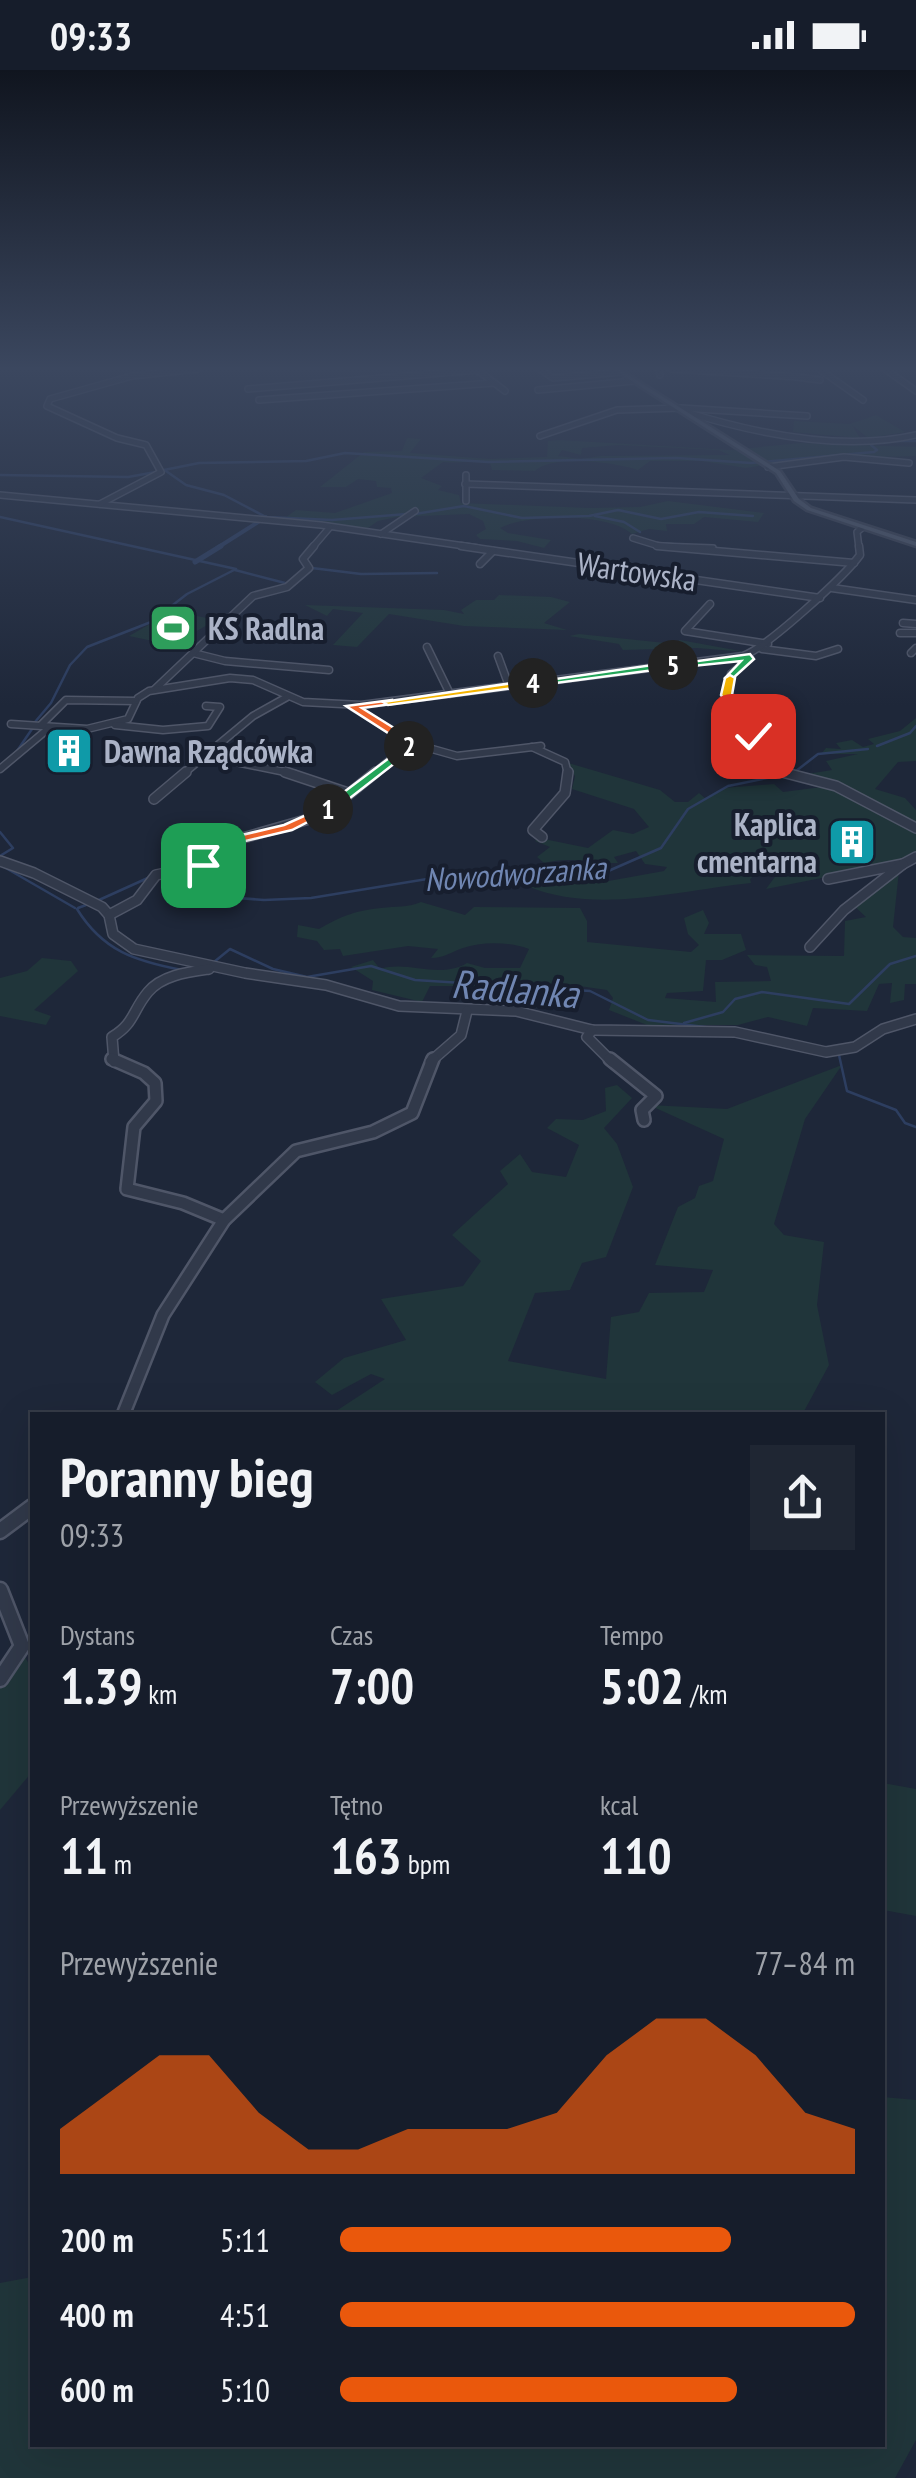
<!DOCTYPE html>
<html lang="pl">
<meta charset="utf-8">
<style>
body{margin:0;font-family:"PT Sans Narrow",sans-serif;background:#1f2633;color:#f1f3f6;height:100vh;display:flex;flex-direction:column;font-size:38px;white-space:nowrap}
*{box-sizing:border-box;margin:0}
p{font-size:32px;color:#9ea2a9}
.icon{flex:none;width:55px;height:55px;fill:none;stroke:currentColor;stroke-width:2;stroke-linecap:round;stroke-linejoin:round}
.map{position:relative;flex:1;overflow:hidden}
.drawer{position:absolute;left:30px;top:1342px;width:855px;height:1035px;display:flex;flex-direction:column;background:#161d2b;border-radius:0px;box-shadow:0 10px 40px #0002,0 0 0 2px #353b47}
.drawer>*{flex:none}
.pin{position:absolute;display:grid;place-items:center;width:85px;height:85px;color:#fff;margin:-42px;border-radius:20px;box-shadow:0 5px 15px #0006}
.km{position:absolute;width:50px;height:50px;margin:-25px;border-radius:50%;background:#222;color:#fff;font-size:28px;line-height:50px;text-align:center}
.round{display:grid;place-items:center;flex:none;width:105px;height:105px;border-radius:0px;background:#1f2633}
.headline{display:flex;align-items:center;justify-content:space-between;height:170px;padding:0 30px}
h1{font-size:55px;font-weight:600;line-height:75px}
.figures{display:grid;grid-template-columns:repeat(3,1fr);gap:15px;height:170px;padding:10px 30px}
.figures div{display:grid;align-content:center}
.figures b{font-size:50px;font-weight:600}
.figures small{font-size:28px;font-weight:400}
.figures p{font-size:28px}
.chart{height:280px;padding:20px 30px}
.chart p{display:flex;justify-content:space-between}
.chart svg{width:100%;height:180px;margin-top:10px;fill:#ea580c;opacity:.7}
ul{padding:0 30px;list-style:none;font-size:32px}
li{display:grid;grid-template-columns:160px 120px 1fr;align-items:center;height:75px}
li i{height:25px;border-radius:12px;background:#ea580c}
.status{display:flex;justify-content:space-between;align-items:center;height:70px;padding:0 50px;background:#161d2b;direction:ltr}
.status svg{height:28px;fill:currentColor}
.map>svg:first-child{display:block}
</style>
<div class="status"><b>09:33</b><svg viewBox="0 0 49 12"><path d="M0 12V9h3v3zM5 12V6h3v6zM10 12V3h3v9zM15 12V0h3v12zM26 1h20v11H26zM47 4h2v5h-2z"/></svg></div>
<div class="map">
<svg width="916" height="2408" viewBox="0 0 916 2408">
<rect width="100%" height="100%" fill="#1e2739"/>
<!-- green -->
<g fill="#20353a" fill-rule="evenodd">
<path d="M 876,345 L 905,362 L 868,368 L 852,355 L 860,368 L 793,362 L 794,351 L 850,354 Z"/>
<path d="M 407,368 L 421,369 L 410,383 L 490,389 L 547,387 L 548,371 L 559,370 L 730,380 L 801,373 L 916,377 L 916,386 L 802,389 L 746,398 L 701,391 L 650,391 L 638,400 C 615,392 552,384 535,401 L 492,400 L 490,393 C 474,389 460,394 443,392 L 421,408 L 442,416 L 438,420 L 459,425 L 461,433 L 589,438 L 640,437 L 668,431 L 764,443 L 758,452 L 704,447 L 694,454 L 666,454 L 667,461 L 649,459 L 632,464 C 608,442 526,444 500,458 L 508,463 L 551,470 L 544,478 L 517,471 L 480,469 L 476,465 L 486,459 L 483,451 L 469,444 L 397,447 L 378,451 L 365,460 L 282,450 L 296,440 L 335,443 L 392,423 L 391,418 L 377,417 L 376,411 L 358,409 L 346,417 L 320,417 L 364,382 L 402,381 ZM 619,375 L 718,380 L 730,385 L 601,386 L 581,389 L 558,386 L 562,380 L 581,385 L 582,378 Z"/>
<path d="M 499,525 L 551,527 L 570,532 L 544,553 L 567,560 L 464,556 L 389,544 L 357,577 L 333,575 L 363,543 L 333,539 L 327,546 L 305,535 L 444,540 L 464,544 L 461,540 L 476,530 L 494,530 Z"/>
<path d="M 173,541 L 216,550 L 172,575 L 129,566 Z"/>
<path d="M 579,564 L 675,574 L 680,570 L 746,582 L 697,578 L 623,580 L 619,574 L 569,566 Z"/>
<path d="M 916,648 L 916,691 L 898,692 L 875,719 L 905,728 L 916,740 L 916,785 L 902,792 L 766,819 L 780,800 L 765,797 L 750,809 L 751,813 C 680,820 596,845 527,816 L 603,812 L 664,801 L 667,797 L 645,794 L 636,781 L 614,787 L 618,793 C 591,793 569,786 544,793 L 537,787 L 550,777 L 535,771 L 539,768 L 588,778 L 613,760 L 633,764 L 649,757 L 634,739 L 572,719 L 575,706 L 565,692 L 660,720 L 675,732 L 688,732 L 699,723 L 706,729 L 723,718 L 774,714 L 783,722 L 822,717 L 807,704 L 832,700 L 826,691 L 858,684 L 821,684 L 826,678 L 841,679 L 836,673 L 852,670 L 863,677 L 874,674 L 868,669 L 900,661 Z"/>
<path d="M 899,801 L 893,857 L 903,867 L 916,868 L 916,914 L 905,914 L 904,930 L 890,933 L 892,913 L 879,914 L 867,941 L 813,938 L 807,956 L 768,947 L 738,955 L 647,955 L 609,940 L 613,928 L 607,920 L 565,914 L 540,924 L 482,916 L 430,916 L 422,932 L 372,920 L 373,911 L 351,897 L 373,890 L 380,899 C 409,890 438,910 467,893 L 485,898 L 520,898 L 529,879 C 511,872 482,871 463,878 C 451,882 444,888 431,888 L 438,879 L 408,876 L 343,886 L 340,879 L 324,880 L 317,871 L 297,867 L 298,855 L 319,859 C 339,847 357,840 381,838 C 397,836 406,838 421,832 L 465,845 L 474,837 L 580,838 L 587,851 L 587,872 L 691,882 L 699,875 L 688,864 L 684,848 L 703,840 L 709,853 L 704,864 L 741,864 L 746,880 L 722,890 L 706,890 L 703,921 L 667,923 L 665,928 L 716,932 L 715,912 L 771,911 L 767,897 L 755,895 L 747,885 L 844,886 L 845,851 L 866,847 L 852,834 Z"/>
<path d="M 42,888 L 71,891 L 78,901 L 34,940 L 51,946 L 46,955 L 0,946 L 0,908 L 27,901 Z"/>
<path d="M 842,995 L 805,1049 L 774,1154 L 784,1165 L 824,1172 L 817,1235 L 829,1295 L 802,1345 L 330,1345 L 385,1309 L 371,1304 L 332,1325 L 315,1312 L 344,1288 L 406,1270 L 381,1229 L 463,1216 L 481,1191 L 452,1165 L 508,1114 L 500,1101 L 520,1084 L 532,1102 L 566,1107 L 579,1075 L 547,1058 L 556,1049 L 583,1050 L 606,1041 L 605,1018 L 617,1015 L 632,1028 L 604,1058 L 617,1074 L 633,1117 L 606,1187 L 582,1193 L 570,1220 L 535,1223 L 508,1291 L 606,1309 L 611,1247 L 639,1242 L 649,1223 L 704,1222 L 713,1200 L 655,1195 L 678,1137 L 695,1128 L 699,1116 L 713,1111 L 724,1069 L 649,1035 L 727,1039 Z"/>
<path d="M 24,1585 L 32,1600 L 32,1702 L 0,1740 L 0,1596 Z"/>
<path d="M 883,1713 L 916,1719 L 916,1846 L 883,1840 Z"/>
<path d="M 883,2027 L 916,2030 L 916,2370 L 895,2408 L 0,2408 L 0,2213 L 32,2207 L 32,2375 L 882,2375 Z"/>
</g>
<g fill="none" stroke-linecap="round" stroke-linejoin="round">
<!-- stream -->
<g stroke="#2d3e60" stroke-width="2.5">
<path d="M 895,371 L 916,371"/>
<path d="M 164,400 L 199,393 L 306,391 L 345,383 L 488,392 L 676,388 L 751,393 L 874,382 L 877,380 L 871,375 L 874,373"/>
<path d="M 166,401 L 186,415 L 224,425 L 266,447 L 332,450 L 407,444"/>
<path d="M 0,405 L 128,407 L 156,402"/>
<path d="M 415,444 L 464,436 L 522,448 L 589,446 L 618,440 L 661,449 L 699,442 L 753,446"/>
<path d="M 595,446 L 624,452 L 640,462"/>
<path d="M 0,447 L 236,499 L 187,524 L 151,552 L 87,577 L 70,595 L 51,633 L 35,652"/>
<path d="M 312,498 L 361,504 L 437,503"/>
<path d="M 235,500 L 285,513"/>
<path d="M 877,676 L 910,663 L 916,656"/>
<path d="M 17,681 L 32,659"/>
<path d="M 796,701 L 818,684 L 868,679"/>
<path d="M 0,762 L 13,778 L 0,786"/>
<path d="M 4,797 L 75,838"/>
<path d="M 163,807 L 213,826 L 264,830 L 311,828 L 482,800 L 606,802 L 661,778 L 688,739 L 728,716 L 782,705"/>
<path d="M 99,830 L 150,807"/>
<path d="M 78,838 L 86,835"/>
<path d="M 77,839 C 103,881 135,891 182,900"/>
<path d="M 214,892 L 230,879 L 273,899 L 307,907 L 371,896 L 415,910 L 590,921 L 648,950 L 713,958"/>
<path d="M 684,953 L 723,942 L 735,929 L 762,922 L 849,934 L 890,894 L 916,886"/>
<path d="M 839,985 L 847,1021 L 896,1040 L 905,1053 L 916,1057"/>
</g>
<!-- canal-far1 -->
<path stroke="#2d3e60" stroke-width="4" d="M 217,478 L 266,447"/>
<!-- canal -->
<path stroke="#2d3e60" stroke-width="5" d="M 195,492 L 221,476"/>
<!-- minor-far4 casing -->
<g stroke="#4f5668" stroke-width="8">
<g id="minor-far4">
<path d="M 476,299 L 505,321"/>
<path d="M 540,299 L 553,308 L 622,302"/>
<path d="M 659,299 L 660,305"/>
<path d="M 672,299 L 799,307"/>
<path d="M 819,299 L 863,330"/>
<path d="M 885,299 L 916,321"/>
<path d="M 797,307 L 820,310"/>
<path d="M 248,319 L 478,300"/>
<path d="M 538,320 L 634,311"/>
<path d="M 259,330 L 494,313"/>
<path d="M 686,342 C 757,364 842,382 916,365"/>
<path d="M 540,366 L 617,340 L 681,338 L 807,346"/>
<path d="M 768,397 L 844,387 L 909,393"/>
<path d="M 466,405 L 466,431"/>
<path d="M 465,414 L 916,430"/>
<path d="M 0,425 L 321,455 L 478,478"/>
<path d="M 100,434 L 161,402 L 146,375 L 117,368 L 47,336 L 50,329 L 132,306 L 198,299"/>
<path d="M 381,464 L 415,441"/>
<path d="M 633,468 L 659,476 L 713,478"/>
<path d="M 312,478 L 330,457"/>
<path d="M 859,478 L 857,462 L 862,458"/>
</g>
</g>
<!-- minor-far3 casing -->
<g stroke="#4f5668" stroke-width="9">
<g id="minor-far3">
<path d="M 461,476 L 820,528"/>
<path d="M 657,476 L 854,493"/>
<path d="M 480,494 L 493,481"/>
<path d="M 832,518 L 916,530"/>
<path d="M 710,534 L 685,561 L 768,574"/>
<path d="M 903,553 L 916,554"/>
<path d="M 900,563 L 916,563"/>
<path d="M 427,577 L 450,624"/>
<path d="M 762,579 L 816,586 L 838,579"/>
<path d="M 193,583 L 225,591 L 329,600"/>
<path d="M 911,583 L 916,578"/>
<path d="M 498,586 L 509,616"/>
<path d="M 750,588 L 731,604 L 727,625 L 763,687 L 789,704"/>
<path d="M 155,619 L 253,526 L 287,517 L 309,498 L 303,489 L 314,476"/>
<path d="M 351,636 L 411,673 L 457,686 L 541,676"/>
<path d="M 11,654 L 87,659 L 128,649 L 138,628 L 149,621 L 230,608 L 253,610 L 303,632 L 361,635 L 743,586 C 766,578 844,507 860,485 L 859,476"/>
<path d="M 115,655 L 163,660 L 208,656 L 220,637 L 206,636"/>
<path d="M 49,658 L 41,655 L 66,630 L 136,631"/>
<path d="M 532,677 L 565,692 L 568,704"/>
<path d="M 206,686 L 295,704"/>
<path d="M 0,699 L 49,658"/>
<path d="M 183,704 L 253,646 L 287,627"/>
<path d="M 373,704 L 411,673"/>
</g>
</g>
<!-- minor-far2 casing -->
<g stroke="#4f5668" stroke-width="12">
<g id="minor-far2">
<path d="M 285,702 L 348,723"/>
<path d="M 782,702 L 836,716 L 916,758"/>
<path d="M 154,729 L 186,702"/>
<path d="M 542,767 L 533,760 L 565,723 L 568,702"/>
<path d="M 0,791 L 34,803 L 102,837 L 109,845 L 113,864 L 134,879 L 245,903 L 326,915 L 399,936 L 516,941 L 592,960 L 735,962 L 826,982 L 855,977 L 883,959 L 916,949"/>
<path d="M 828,809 L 903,794 L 916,787"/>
<path d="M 109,845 L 137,830 L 156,805 L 203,795 L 229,772 L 309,749 L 333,737 L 376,702"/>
<path d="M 810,877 L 844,840 L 903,794"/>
<path d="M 592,960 L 587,967 L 612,992"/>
<path d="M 114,992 L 112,967 C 135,953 132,941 148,922 C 162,905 188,902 209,899"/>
<path d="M 430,992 L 461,965 L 467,941"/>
</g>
</g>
<!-- minor-far1 casing -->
<g stroke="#4f5668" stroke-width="16">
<g id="minor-far1">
<path d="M 112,989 L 144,1003 L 155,1013 L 156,1031 L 134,1057 L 127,1119 L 183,1133 L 224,1150"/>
<path d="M 610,989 L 656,1026 L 642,1040 L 644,1050"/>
<path d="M 123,1345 L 163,1245 L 224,1150 L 296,1081 L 373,1062 L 412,1043 L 433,989"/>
</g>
</g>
<!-- minor casing -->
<g stroke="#4f5668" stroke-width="19">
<g id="minor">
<path d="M 0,1461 L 32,1437"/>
<path d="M 0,1520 L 22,1576 L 0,1609"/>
</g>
</g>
<!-- major casing -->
<g stroke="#3b4253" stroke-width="5">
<path id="major" d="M 613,299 L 619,299 L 780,401 L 799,429 L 811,438 L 916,472 L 916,476 L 807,440 L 794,431 L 776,403 Z"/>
</g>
<!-- minor-far4 -->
<use href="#minor-far4" stroke="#31394a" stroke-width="5"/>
<!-- minor-far3 -->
<use href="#minor-far3" stroke="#31394a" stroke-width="6"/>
<!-- minor-far2 -->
<use href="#minor-far2" stroke="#31394a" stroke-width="9"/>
<!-- minor-far1 -->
<use href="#minor-far1" stroke="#31394a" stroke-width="11"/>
<!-- minor -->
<use href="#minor" stroke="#31394a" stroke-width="14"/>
<!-- major -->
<use href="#major" fill="#4f586a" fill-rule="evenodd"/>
</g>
<!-- sky -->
<linearGradient id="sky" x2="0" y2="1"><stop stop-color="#10151f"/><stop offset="0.47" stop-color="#3b475f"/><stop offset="1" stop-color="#3b475f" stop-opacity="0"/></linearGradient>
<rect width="916" height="636" fill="url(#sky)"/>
<!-- split-1 -->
<path fill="#f0652b" stroke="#fff" stroke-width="2.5" d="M 324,737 L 333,739 L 292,760 L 233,774 L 207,798 L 197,795 L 225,769 L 284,755 Z"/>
<!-- split-2 -->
<path fill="#22a559" stroke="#fff" stroke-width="2.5" d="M 409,673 L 413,679 L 332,742 L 324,742 L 324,737 Z"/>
<!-- split-3 -->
<path fill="#f0652b" stroke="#fff" stroke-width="2.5" d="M 392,630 L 392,634 L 362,638 L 415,671 L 413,679 L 405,679 L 405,674 L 346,636 Z"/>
<!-- split-4 -->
<path fill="#f5b400" stroke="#fff" stroke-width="2.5" d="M 533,610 L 536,615 L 388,635 L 383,632 Z"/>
<!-- split-5 -->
<path fill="#22a559" stroke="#fff" stroke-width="2.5" d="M 673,592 L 677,597 L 533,616 L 528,613 Z"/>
<!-- split-6 -->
<path fill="#22a559" stroke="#fff" stroke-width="2.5" d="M 750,584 L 754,589 L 730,611 L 725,608 L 741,591 L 673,598 L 668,595 Z"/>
<!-- split-7 -->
<path fill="#f5b400" stroke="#fff" stroke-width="2.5" d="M 730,605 L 735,608 L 732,625 L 757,668 L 749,668 L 721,625 L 725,608 Z"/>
<!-- icons -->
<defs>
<g id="stadium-square" transform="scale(2.5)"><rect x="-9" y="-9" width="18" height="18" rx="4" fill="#2e9e5b" stroke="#171e2e"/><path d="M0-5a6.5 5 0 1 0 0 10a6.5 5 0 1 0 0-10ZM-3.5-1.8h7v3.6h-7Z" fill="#fff"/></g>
<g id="building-square" transform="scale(2.5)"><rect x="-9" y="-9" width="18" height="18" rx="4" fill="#0f9aa8" stroke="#171e2e"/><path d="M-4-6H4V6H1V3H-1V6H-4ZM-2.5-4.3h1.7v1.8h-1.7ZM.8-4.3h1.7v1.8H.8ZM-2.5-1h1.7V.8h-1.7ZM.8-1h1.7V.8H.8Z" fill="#fff"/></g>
</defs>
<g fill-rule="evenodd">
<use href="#stadium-square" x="173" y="558"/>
<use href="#building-square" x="69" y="681"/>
<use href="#building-square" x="852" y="772"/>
</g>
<g text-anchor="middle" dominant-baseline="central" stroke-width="8" stroke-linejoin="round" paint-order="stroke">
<!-- far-street labels -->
<g font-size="32" fill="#abb3c7" stroke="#171e2e">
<text transform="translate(637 501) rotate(8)">Wartowska</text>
</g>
<!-- far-poi labels -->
<g font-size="32" font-weight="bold" fill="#abb3c7" stroke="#171e2e" text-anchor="start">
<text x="208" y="558">KS Radlna</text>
<text x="104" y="681">Dawna Rządcówka</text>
<text x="817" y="754" text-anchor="end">Kaplica<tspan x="817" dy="37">cmentarna</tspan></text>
</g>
<!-- far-water labels -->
<g font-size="32" font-style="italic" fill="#7086b2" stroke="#171e2e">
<text transform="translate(515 803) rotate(-4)">Nowodworzanka</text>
</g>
<!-- water labels -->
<g font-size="40" font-style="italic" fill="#7086b2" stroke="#171e2e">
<text transform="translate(515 918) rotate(5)">Radlanka</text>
</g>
</g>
</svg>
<div class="pin" style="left:203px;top:795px;background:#1e9e55"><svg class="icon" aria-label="arrive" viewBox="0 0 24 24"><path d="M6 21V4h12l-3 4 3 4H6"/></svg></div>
<div class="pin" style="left:753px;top:666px;background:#d93025"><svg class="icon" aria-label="check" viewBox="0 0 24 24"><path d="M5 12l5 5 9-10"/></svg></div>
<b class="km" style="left:328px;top:739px">1</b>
<b class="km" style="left:409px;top:676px">2</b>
<b class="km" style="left:533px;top:613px">4</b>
<b class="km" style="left:673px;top:595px">5</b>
<section class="drawer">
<div class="headline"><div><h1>Poranny bieg</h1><p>09:33</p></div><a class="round"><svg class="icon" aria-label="share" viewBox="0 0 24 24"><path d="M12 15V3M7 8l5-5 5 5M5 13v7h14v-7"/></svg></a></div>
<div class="figures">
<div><p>Dystans</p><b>1.39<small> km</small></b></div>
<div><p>Czas</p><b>7:00</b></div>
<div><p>Tempo</p><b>5:02<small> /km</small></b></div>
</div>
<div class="figures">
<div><p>Przewyższenie</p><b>11<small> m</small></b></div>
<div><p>Tętno</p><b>163<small> bpm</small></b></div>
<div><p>kcal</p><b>110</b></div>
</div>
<div class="chart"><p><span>Przewyższenie</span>77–84 m</p>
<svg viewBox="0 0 160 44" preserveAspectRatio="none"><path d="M0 44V33L10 24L20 15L30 15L40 29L50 38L60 38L70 33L80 33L90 33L100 29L110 15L120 6L130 6L140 15L150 29L160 33V44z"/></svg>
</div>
<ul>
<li><b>200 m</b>5:11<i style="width:76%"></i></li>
<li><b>400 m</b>4:51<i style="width:100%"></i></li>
<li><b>600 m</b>5:10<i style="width:77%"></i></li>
</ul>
</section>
</div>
